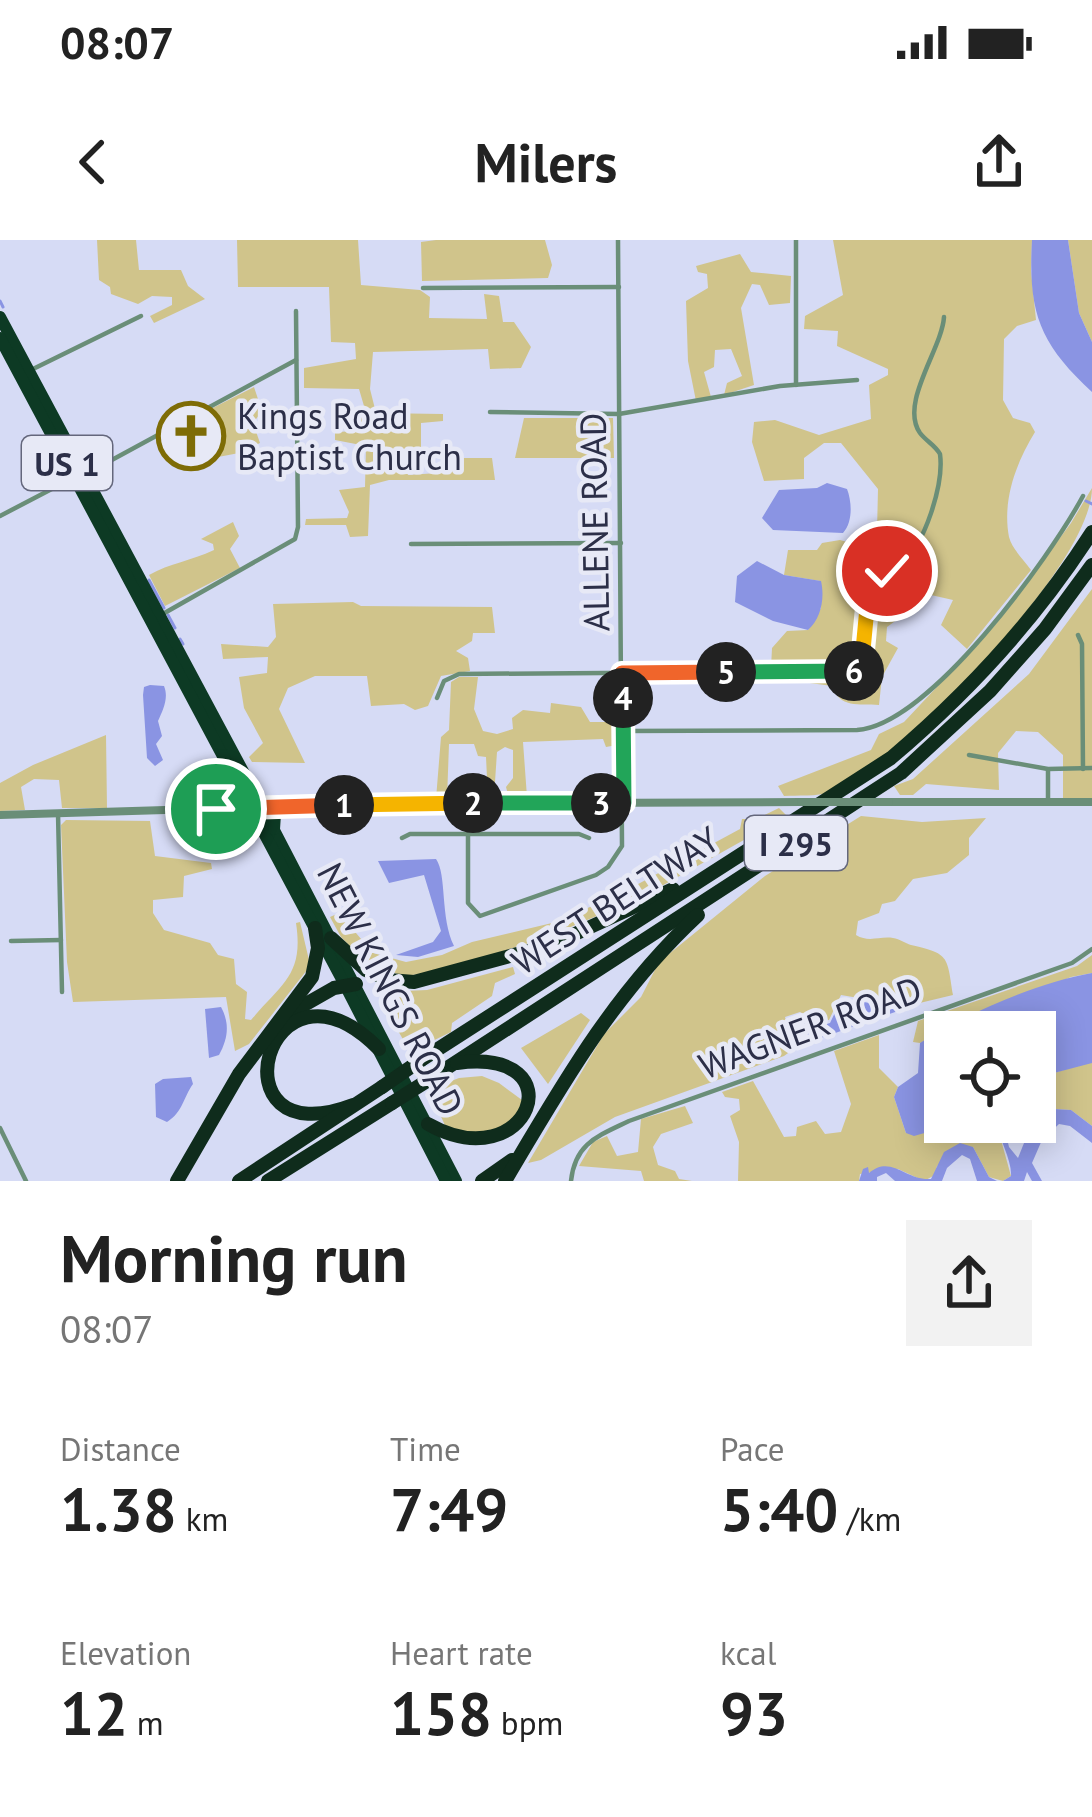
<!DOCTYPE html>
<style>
body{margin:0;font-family:"PT Sans",sans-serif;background:#f2f2f2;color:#222;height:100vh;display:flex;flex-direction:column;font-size:45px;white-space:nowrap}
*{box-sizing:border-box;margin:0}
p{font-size:39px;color:#767676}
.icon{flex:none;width:66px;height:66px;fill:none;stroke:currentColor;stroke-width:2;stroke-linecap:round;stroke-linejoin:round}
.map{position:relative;height:941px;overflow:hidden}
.details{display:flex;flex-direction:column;background:#fff;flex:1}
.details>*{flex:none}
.buttons{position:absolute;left:924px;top:771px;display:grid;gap:24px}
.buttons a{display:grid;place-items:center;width:132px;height:132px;border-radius:0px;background:#fff;box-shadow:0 6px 30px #0003;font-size:60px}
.pin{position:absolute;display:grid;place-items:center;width:102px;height:102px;color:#fff;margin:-51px;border:6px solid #fff;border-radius:50%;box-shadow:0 3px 12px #0007}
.km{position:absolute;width:60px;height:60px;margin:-30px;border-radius:50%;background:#222;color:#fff;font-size:33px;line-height:60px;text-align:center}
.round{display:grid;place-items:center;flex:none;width:126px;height:126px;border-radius:0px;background:#f2f2f2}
.overview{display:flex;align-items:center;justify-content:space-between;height:204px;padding:0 60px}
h1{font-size:66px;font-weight:700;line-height:90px}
.stats{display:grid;grid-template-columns:repeat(3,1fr);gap:18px;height:204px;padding:12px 60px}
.stats div{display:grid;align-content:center}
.stats b{font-size:60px;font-weight:700}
.stats small{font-size:33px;font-weight:400}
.stats p{font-size:33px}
.status{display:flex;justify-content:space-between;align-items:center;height:84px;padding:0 60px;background:#fff;direction:ltr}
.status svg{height:33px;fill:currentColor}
header{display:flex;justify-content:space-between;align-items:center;height:156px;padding:0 60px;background:#fff;font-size:54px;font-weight:700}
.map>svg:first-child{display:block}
</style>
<div class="status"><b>08:07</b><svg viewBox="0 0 49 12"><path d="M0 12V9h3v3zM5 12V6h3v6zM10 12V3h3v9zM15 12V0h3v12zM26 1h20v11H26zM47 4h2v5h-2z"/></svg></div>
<header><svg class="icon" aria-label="back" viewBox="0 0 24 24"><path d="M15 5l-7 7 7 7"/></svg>Milers<svg class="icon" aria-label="share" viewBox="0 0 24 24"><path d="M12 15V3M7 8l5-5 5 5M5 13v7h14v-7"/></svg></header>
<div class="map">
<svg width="1092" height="941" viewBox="0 0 1092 941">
<rect width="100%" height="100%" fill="#d6dbf5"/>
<!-- green -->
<g fill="#d0c48b">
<path d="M 97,0 L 136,0 L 139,30 L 181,30 L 188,46 L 205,59 L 154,83 L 150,76 L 172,65 L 172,57 L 152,56 L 138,64 L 111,54 L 110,47 L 99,40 Z"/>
<path d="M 237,0 L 358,0 L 361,45 L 420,50 L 430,57 L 429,78 L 487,79 L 484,54 L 499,56 L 503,82 L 514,82 L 531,107 L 521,128 L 490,129 L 488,109 L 373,112 L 370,149 L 376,173 L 443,174 L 443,181 L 421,183 L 421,219 L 411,221 L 408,235 L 438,233 L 446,218 L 492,218 L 495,240 L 389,240 L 370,245 L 368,296 L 350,297 L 346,285 L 305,285 L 306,279 L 347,278 L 349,272 L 339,250 L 365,247 L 366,206 L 335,200 L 335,192 L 359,191 L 364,166 L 359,149 L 304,148 L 304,128 L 356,119 L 355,103 L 331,102 L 329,47 L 238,47 Z"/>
<path d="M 436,0 L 545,0 L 552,25 L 548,38 L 422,41 L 421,2 Z"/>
<path d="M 833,0 L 1032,0 L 1031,31 L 1036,80 L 1017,86 L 1004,99 L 1003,160 L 1013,178 L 1030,183 L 1035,192 C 1016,223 1002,260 1009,297 C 1012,309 1024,320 1031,330 L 967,409 L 941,385 L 953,360 L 931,355 L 887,387 L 886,401 L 898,408 L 882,437 L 879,465 C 859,464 839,468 832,446 L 780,439 L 771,428 L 772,408 L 787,391 L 808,390 L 821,368 L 820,341 L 784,335 L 788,310 L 817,310 L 822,303 L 840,300 L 865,307 L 877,291 L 878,249 L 841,203 L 824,203 L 804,218 L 804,239 L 764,241 L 752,202 L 754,182 L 775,180 L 819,195 L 871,179 L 869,145 L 888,135 L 888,129 L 837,106 L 838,91 L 804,89 L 805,76 L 843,55 Z"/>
<path d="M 1068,0 L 1092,0 L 1092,102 L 1079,73 Z"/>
<path d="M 740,14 L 751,32 L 791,36 L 790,63 L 769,65 L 760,45 L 752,44 L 741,68 L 754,145 L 724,155 L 727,143 L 742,136 L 731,109 L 715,110 L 714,127 L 704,132 L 711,157 L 696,161 L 688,121 L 686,61 L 708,48 L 707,34 L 698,32 L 696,26 Z"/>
<path d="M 254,147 L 262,171 L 253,183 L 260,203 L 239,213 L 213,218 L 193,178 Z"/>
<path d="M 524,178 L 613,178 L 614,218 L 515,218 Z"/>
<path d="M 1092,248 C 1092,326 901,519 830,552 C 817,557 797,555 784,556 L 778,546 L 871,510 L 879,494 L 904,482 L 996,384 L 1071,283 Z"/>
<path d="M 233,282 L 239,296 L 230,309 L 240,328 L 165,366 L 149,335 C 170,323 191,321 214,310 L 213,304 L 201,299 Z"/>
<path d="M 1092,349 L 1092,559 L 1063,558 L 1063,515 L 1038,492 L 1016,491 L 998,513 L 999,550 L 926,544 L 913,555 L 900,555 L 894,546 L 913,539 L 1029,434 Z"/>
<path d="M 353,362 L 361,366 L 492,367 L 495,393 L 473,393 L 472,401 L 456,411 L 468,418 L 470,431 L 441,436 L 428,466 L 415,470 L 404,464 L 371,466 L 367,436 L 315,436 L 288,448 L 279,469 L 305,523 L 252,522 L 249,517 L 263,503 L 244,468 L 239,437 L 267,433 L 268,417 L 223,419 L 221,404 L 268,407 L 276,397 L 273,364 Z"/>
<path d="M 459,437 L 478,437 L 474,469 L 483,491 L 497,494 L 513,489 L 512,478 L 523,470 L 550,473 L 551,463 L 581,467 L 590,482 L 617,482 L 617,505 L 606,507 L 603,499 L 523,502 L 527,557 L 509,558 L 506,547 L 513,538 L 513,510 L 505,507 L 497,512 L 494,557 L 488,559 L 486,517 L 478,516 L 474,504 L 449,504 L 447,559 L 436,559 L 441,497 L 449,490 L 451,442 Z"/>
<path d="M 106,495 L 107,568 L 62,568 L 59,540 L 34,539 L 21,547 L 25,570 L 0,571 L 0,543 L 33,525 Z"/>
<path d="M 779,568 L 787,576 L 642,657 L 542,699 L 432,733 L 402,736 L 362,719 L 341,697 L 330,677 L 339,673 L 373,713 L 406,722 L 442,715 L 472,702 L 552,683 L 616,656 L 740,589 L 742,579 L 756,579 Z"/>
<path d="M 861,576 L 922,582 L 986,578 L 969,598 L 969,615 L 947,633 L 913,639 L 895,661 L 882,664 L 879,673 L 858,681 L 856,695 C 869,703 879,696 893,698 C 900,699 905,703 911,705 C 949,714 947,715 953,755 L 903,767 L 897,756 L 882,762 L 841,755 L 829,780 L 818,782 L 800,772 L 785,777 L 795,808 L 784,816 L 615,877 L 541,920 L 528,923 L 604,794 L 641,757 L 659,722 L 765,636 Z"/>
<path d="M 66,580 L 150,581 L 155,616 L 211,623 L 212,629 L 184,636 L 183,657 L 153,660 L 153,673 L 164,690 L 210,703 L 218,715 L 234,719 L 236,744 L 247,752 L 245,779 L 251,780 C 282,743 304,735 296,683 L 300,682 L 309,720 L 307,730 L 249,804 L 235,811 L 226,757 L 73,762 L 67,722 L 61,585 Z"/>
<path d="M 1092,715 L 1092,733 L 1071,737 L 920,803 L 913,802 L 918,781 L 1077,726 Z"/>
<path d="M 513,727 L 515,734 L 495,743 L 492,756 L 452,783 L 451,792 L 410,812 L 382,762 L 381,752 L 427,750 Z"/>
<path d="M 581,773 L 590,780 L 548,844 L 521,808 Z"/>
<path d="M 879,795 L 879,828 L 898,847 L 894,857 L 906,893 L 963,882 L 996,882 L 1011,936 L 1003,941 L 989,937 L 973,907 L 937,926 L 935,935 L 924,941 L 898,929 L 860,934 L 859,941 L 738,941 L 739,902 L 730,876 L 740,870 L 739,859 L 725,857 L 722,852 L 753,841 L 784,897 L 796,896 L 797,887 L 816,881 L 825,894 L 841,892 L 851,864 L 834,811 Z"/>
<path d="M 1086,823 L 1092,823 L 1092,886 L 1071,870 L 1035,868 L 1035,849 L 1054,833 Z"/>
<path d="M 482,836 L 499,843 L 522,860 L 512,894 C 489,908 470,902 447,890 L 435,863 L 441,845 L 459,838 Z"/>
<path d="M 685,866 L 693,883 L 661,894 L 653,907 L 658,925 L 675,931 L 679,939 L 692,941 L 644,941 L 641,931 L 579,926 L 593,902 L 607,896 L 617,916 L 638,912 L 641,879 Z"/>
</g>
<!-- water -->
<g fill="#8a94e3">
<path d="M 1032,0 L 1068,0 L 1079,73 L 1092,102 L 1092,152 C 1039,103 1028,72 1032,0 Z"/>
<path d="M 827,243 L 847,249 C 852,262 853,282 843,293 L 773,290 L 762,278 L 779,250 L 817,248 Z"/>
<path d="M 757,321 L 784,335 L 821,341 C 825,358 821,379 808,390 L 773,381 L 735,362 L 737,336 Z"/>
<path d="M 150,445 L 164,446 C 169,458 163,470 158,481 L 162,496 L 156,504 L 163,520 L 155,526 L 147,518 L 143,455 L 144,447 Z"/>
<path d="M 436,619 C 447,634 440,678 454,706 L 418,717 L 396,715 L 433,702 L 441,691 L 424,635 L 389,643 L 378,621 Z"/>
<path d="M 1092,733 L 1092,823 L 1054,833 L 1035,848 L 1035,792 L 945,792 L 945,882 L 963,882 L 914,896 L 906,893 L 894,857 L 898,847 L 918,833 L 920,803 C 965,774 1039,742 1092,733 Z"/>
<path d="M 842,758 L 880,765 L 895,759 L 899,766 L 898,771 L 801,805 L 797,803 L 792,780 L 798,778 L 817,787 L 830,783 Z"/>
<path d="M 221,767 C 230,784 228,798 219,815 L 209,818 L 205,769 Z"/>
<path d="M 191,837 L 193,844 C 183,858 183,872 167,882 L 156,877 L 155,844 L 163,839 Z"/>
<path d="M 1035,868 L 1071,870 L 1092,886 L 1092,903 L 1070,886 L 1059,884 L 1042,900 L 1032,923 L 1042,941 L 1032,941 L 1027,932 L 1024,941 L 1003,941 L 1011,936 C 1012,920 999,899 996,882 L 1003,882 L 1009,907 L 1018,918 L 1026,898 L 1009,882 L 1020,882 L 1026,887 L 1025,882 L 1035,883 L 1038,879 L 1035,879 Z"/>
<path d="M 960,903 L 973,907 L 989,937 L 997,941 L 977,941 L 970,919 L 962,915 L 947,928 L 942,941 L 895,941 L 886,933 L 877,937 L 877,941 L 859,941 L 863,929 L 868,927 L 869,933 C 891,914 906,941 931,939 L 944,912 Z"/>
</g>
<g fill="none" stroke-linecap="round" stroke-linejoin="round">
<!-- stream -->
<g stroke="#8a94e3" stroke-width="3">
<path d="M 0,61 L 3,67"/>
<path d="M 1086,261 L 1092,264"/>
<path d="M 149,340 L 164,368"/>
<path d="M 168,375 L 175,388"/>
<path d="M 180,399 L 183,404"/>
</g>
<!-- minor -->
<g stroke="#6a8e78" stroke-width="4.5">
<path d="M 796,0 L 796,145"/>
<path d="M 423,48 L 619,47"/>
<path d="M 33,129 L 141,76"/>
<path d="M 490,172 L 619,174 L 780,146 L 857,140"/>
<path d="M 86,234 L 296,120"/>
<path d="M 0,276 L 69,240"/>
<path d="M 411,304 L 621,303"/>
<path d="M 161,375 L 295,299 L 298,287 L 296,71"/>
<path d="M 1078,395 L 1082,404 L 1083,529"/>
<path d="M 437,458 L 444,441 L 459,434 L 861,431 L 869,347 C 879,336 890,332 901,324 C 925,305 944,244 940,214 C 935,205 926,201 920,193 C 899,163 942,109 944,77"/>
<path d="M 623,491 L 857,490 C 929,485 1049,319 1083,256"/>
<path d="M 969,515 L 1048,529 L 1092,528"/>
<path d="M 1048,531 L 1048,562"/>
<path d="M 58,573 L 62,752"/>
<path d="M 468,595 L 468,663 L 480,676 L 596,635 L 608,627 L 622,606 L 618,0"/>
<path d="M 402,598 L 410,594 L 579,594 L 589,598"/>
<path d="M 11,701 L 61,700"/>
<path d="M 0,888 L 26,941"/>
<path d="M 571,941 C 575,903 598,896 629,881 L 1072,723 L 1092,709"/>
</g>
<!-- tertiary -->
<g stroke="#6a8e78" stroke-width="8">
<path d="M 889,562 L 1092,562"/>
<path d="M 0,575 L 364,564 L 801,562"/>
</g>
<!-- trunk -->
<g stroke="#0d3a24" stroke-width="12">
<path d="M 0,77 L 262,567 L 456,941"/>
<path d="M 0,98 L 345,745 L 446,941"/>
<path d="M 274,589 L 275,574 L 285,566"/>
</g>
<!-- motorway -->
<g stroke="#0f2c1c" stroke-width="14">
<path d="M 331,698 L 366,730 L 389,740 L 414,742 L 551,705 L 673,649"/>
<path d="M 290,773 L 334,748 L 356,744"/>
<path d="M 421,820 L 891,518 C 969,452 1037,378 1092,292"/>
<path d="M 430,839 L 901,533 L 990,451 L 1045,389 L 1092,325"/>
<path d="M 353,865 C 209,920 266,695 379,809"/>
<path d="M 428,884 C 529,941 579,807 457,823"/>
<path d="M 177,941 L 239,834 L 312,737 L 318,708 L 315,688"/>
<path d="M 239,941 L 382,847"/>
<path d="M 268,941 L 392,863"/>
<path d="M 482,941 L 512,920"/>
<path d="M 505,941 C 563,843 614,753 698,675"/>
</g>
<!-- tertiary-bridge -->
<path stroke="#6a8e78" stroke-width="8" d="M 801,562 L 889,562"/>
<!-- motorway-bridge -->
<g stroke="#0f2c1c" stroke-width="14">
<path d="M 382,847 L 421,820"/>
<path d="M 392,863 L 430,839"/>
</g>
</g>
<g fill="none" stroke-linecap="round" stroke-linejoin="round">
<!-- split-1 casing -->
<g stroke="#fff" stroke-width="24">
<path id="split-1" d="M 216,569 L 344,565"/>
</g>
<!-- split-2 casing -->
<g stroke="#fff" stroke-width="24">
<path id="split-2" d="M 344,565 L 473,563"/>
</g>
<!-- split-3 casing -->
<g stroke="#fff" stroke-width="24">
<path id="split-3" d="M 473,563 L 601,563"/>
</g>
<!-- split-4 casing -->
<g stroke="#fff" stroke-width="24">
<path id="split-4" d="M 601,563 L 624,563 L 623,458"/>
</g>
<!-- split-5 casing -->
<g stroke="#fff" stroke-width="24">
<path id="split-5" d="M 623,458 L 622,433 L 726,432"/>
</g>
<!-- split-6 casing -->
<g stroke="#fff" stroke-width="24">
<path id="split-6" d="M 726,432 L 854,431"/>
</g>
<!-- split-7 casing -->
<g stroke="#fff" stroke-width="24">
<path id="split-7" d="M 854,431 L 861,431 L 869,347 L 887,331"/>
</g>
<!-- split-1 -->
<use href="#split-1" stroke="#f0652b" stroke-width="15"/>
<!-- split-2 -->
<use href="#split-2" stroke="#f5b400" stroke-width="15"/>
<!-- split-3 -->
<use href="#split-3" stroke="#22a559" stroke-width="15"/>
<!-- split-4 -->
<use href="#split-4" stroke="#22a559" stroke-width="15"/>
<!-- split-5 -->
<use href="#split-5" stroke="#f0652b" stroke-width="15"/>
<!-- split-6 -->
<use href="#split-6" stroke="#22a559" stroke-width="15"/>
<!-- split-7 -->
<use href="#split-7" stroke="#f5b400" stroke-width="15"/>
</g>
<!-- icons -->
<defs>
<g id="church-ring" transform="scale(3.45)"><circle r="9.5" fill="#e7e9f6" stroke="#7e6c06" stroke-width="1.5"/><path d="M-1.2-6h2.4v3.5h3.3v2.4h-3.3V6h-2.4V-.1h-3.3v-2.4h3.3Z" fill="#7e6c06"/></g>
</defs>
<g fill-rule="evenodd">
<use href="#church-ring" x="191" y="196"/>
</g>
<g text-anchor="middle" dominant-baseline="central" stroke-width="9" stroke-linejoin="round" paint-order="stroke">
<!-- shield labels -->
<g fill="#e7e9f6" stroke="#64677c" stroke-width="3">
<rect x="22" y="196" width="90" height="54" rx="9"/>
<rect x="745" y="576" width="102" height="54" rx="9"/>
</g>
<g font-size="33" font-weight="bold" fill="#2c2f48">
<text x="67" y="223">US 1</text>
<text x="796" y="603">I 295</text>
</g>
<!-- poi labels -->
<g font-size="36" fill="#2c2f48" stroke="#e7e9f6" text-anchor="start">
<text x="237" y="175">Kings Road<tspan x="237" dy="41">Baptist Church</tspan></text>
</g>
<!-- street labels -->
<g font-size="36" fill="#2c2f48" stroke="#e7e9f6">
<text transform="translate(594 282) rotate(-91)">ALLENE ROAD</text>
<text transform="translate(615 660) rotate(-33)">WEST BELTWAY</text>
<text transform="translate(391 749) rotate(63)">NEW KINGS ROAD</text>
<text transform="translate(810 787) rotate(-20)">WAGNER ROAD</text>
</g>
</g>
</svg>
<div class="buttons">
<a><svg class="icon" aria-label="locate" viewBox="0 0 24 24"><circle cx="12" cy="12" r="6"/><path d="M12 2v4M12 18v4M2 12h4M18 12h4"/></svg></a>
</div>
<div class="pin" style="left:216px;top:569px;background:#1e9e55"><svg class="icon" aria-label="arrive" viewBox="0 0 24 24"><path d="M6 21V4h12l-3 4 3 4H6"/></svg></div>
<div class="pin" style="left:887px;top:331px;background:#d93025"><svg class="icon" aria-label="check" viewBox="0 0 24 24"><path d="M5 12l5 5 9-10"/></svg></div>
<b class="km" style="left:344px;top:565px">1</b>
<b class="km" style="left:473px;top:563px">2</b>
<b class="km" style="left:601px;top:563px">3</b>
<b class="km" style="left:623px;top:458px">4</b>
<b class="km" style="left:726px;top:432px">5</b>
<b class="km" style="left:854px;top:431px">6</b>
</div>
<section class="details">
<div class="overview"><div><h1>Morning run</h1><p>08:07</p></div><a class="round"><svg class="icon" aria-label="share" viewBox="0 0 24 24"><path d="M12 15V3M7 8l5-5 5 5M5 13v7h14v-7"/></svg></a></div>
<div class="stats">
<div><p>Distance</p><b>1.38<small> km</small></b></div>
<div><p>Time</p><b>7:49</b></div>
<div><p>Pace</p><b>5:40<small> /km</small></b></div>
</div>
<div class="stats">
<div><p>Elevation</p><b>12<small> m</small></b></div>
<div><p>Heart rate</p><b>158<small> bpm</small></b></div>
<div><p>kcal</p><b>93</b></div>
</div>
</section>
